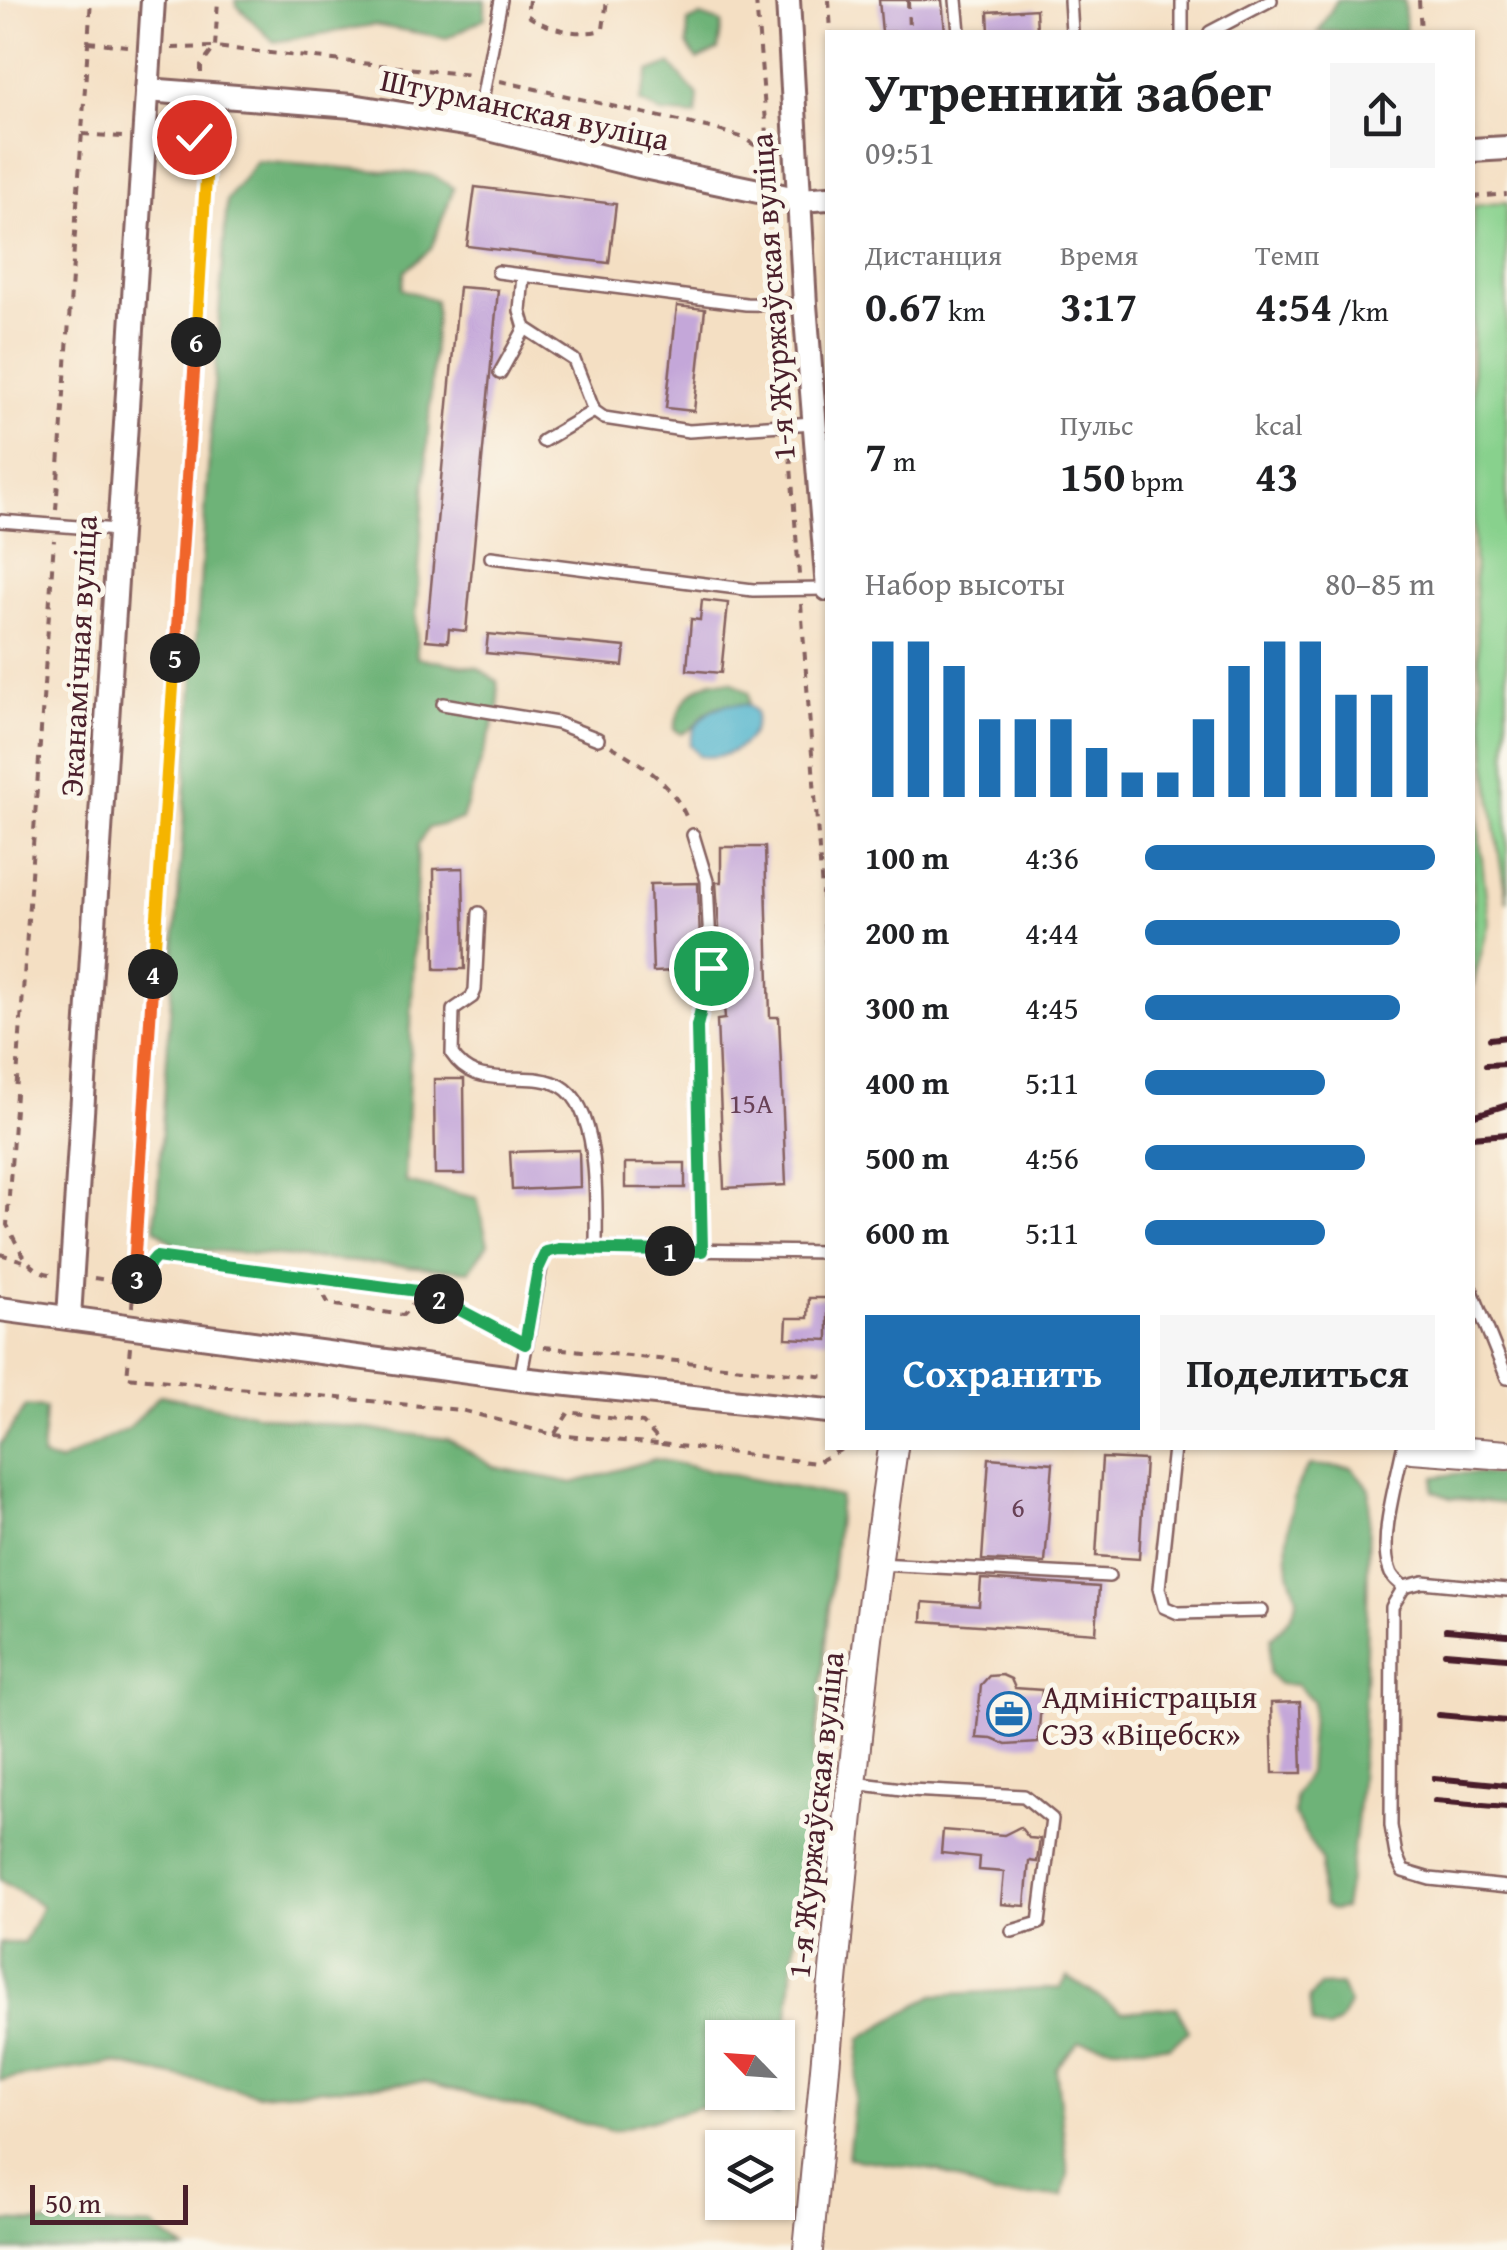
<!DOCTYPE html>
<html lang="ru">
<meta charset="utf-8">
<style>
body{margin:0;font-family:"Gentium Book Plus",serif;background:#f6f6f6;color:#202124;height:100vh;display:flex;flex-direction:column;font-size:38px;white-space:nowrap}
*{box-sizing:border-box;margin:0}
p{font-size:32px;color:#757577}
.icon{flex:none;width:55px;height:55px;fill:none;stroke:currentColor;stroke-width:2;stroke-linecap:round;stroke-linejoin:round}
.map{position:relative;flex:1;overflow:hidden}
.panel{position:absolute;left:825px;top:30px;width:650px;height:1420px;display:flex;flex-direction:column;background:#fff;border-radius:0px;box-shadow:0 2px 8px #0004}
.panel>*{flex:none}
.needle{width:65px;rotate:295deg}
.controls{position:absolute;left:705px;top:2020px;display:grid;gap:20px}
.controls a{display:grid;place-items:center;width:90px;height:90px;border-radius:0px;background:#fff;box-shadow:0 2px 8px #0004;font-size:50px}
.scale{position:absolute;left:30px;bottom:25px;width:158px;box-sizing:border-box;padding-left:10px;border:5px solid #4a1f2b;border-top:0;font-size:28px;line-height:35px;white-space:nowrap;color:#4a1f2b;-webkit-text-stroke:8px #fbf7ec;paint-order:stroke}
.pin{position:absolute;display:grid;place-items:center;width:85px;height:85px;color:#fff;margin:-42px;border:5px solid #fff;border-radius:50%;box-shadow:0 2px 10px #0007}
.km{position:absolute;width:50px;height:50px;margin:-25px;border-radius:50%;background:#222;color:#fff;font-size:28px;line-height:50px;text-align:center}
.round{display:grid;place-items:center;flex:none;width:105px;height:105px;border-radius:0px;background:#f6f6f6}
.overview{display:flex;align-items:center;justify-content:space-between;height:170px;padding:0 40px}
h1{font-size:55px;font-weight:700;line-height:75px}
.figures{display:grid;grid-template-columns:repeat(3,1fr);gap:15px;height:170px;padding:10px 40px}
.figures div{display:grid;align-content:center}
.figures b{font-size:42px;font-weight:700}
.figures small{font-size:28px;font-weight:400}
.figures p{font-size:28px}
.chart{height:280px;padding:20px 40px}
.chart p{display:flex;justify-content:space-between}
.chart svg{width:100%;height:180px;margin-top:10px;stroke:#1f6fb2;stroke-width:6}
.primary-button{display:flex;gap:20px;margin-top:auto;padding:20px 40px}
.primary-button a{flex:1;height:115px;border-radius:0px;background:#1f6fb2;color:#fff;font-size:40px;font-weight:700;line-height:115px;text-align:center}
.primary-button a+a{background:#f6f6f6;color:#202124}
ul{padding:0 40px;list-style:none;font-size:32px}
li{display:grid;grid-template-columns:160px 120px 1fr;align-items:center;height:75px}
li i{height:25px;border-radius:12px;background:#1f6fb2}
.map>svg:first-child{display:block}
</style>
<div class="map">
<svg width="1507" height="2250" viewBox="0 0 1507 2250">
<rect width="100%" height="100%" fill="#fbf7ec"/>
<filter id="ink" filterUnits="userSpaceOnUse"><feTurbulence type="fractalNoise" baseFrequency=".01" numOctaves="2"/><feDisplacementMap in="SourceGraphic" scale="20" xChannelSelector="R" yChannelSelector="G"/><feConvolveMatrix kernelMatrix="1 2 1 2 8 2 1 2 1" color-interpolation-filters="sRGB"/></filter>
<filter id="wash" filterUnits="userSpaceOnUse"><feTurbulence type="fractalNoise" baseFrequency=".0048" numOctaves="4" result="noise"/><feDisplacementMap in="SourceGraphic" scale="40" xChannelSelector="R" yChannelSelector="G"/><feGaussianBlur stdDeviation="2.25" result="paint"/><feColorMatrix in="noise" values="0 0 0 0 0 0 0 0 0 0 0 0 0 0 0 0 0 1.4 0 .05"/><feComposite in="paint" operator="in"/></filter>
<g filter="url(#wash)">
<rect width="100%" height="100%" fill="#f4dfc3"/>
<!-- green -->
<g fill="#88d18d" stroke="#69785c" stroke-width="2.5">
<path d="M 1507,202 L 1507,902 C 1465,673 1472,438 1473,206 Z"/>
<path d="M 1473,779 L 1489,923 L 1473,985 L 1472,985 Z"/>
</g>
<!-- forest -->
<g fill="#6eb378" stroke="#5c6952" stroke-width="2.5" fill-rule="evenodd">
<path d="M 235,0 L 485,0 L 485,18 L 447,38 L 373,25 L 274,42 L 236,5 Z"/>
<path d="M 1337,0 L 1404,0 L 1406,32 L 1318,32 Z"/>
<path d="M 701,16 L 722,23 L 718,50 L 697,60 L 687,45 L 688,22 Z"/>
<path d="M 670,64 L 698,96 L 696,116 L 661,113 L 640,102 L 649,72 Z"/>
<path d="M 257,161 L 432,175 L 454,188 L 431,249 L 405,271 L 402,289 L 435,300 L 436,313 L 416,616 L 417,658 L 478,668 L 497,681 L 499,706 L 462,820 L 428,828 L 418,845 L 405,1182 L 477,1198 L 488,1244 L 469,1271 L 178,1248 L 155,1228 L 227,200 Z"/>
<path d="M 712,681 L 732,682 L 749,693 L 749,705 C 731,704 713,703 701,718 C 693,727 692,730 681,734 L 674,729 C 680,703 687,691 712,681 Z"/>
<path d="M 160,1395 L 277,1418 L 448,1439 L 494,1467 L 573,1483 L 655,1459 L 840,1497 L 778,2115 L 714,2103 L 612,2131 L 423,2082 L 258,2094 L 113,2063 L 0,2080 L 0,1943 L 24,1943 L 42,1906 L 0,1880 L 0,1445 L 26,1406 L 45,1408 L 42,1458 L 59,1462 L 129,1428 ZM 722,2038 L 778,2038 L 778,2092 L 722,2092 Z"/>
<path d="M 1310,1465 L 1352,1468 L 1370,1489 C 1365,1626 1369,1773 1344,1908 L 1332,1910 L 1324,1905 L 1320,1887 L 1322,1862 L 1294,1815 L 1295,1795 L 1308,1772 L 1313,1701 L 1297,1685 L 1279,1684 L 1269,1673 L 1271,1638 C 1281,1629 1295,1615 1297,1600 C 1297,1591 1290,1579 1289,1570 C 1285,1541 1290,1487 1310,1465 Z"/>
<path d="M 1461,1473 L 1507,1475 L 1507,1504 L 1450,1498 L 1433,1491 L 1434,1477 Z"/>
<path d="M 1068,1977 L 1122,2012 L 1176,2007 L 1189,2031 L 1170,2046 L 1115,2046 L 1079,2042 L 1056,2068 L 1068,2174 L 1063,2196 L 993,2196 L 939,2171 L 848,2158 L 861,2038 L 934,1995 L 1060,1988 Z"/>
<path d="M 1341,1985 L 1349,2004 L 1340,2022 L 1328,2030 L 1312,2024 L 1309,1998 L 1320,1986 Z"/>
<path d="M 0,2221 L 153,2227 L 186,2250 L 0,2250 Z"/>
</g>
<!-- water -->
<path fill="#4db3cc" stroke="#4c697c" stroke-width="2.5" d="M 727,704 L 749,705 L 756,712 C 757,744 729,760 699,756 L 690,745 C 694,721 705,711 727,704 Z"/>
<g id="blocks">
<!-- building -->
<g fill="#c4a7d9">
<path d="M 879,0 L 942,0 L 945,32 L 882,32 Z"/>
<path d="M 1036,9 L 1037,32 L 989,32 L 988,12 Z"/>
<path d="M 475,187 L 616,204 L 609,263 L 467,246 Z"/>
<path d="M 459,287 L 498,290 L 466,631 L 449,629 L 448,642 L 426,640 Z"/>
<path d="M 677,306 L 705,309 L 694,411 L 666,408 Z"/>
<path d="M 702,600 L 728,603 L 721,673 L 687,670 L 691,619 L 700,620 Z"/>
<path d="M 488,634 L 625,647 L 623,666 L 486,653 Z"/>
<path d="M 721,847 L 765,847 L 770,1017 L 779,1017 L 786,1185 L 724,1188 L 717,1020 L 725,1019 L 716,882 L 721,882 Z"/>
<path d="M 463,868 L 465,969 L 435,969 L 434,869 Z"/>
<path d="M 698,883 L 701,970 L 653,972 L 650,884 Z"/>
<path d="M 434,1079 L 464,1079 L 465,1174 L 435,1174 Z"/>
<path d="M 579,1150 L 580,1187 L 512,1190 L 510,1152 Z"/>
<rect x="625" y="1163" width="60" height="25"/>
<path d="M 809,1298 L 828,1298 L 828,1340 L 786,1338 L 787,1318 L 808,1318 Z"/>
<path d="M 989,1458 L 1053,1463 L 1045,1563 L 982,1560 Z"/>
<path d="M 1102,1458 L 1145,1460 L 1139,1559 L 1096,1556 Z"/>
<path d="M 981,1579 L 1099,1587 L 1096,1633 L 922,1621 L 923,1602 L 979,1606 Z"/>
<path d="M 1002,1675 L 1011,1679 L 1015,1688 L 1042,1690 L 1038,1743 L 1006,1745 L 992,1739 L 976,1738 L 981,1685 L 989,1676 Z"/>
<path d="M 1300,1702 L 1302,1773 L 1273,1773 L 1271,1703 Z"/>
<path d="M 1020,1827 L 1029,1838 L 1040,1839 L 1037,1862 L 1029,1861 L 1025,1906 L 1001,1904 L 1004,1872 L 979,1870 L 980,1857 L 941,1853 L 943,1830 L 1004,1835 Z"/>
</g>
</g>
</g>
<g filter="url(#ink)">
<use href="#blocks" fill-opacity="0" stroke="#866260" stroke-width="2.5"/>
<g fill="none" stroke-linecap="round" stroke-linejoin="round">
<!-- service casing -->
<g stroke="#866260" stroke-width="16">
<g id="service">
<path d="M 956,0 L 959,32"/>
<path d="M 1070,0 L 1072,32"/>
<path d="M 1182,0 L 1182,32"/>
<path d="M 1210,32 L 1271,0"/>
<path d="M 477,126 L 501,0"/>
<path d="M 498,272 L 746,304 L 805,305"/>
<path d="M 523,275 L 520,311 L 525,328 L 574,360 L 594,411 L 604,418 L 689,431 L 814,423"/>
<path d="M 500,373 L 525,328"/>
<path d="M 543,441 L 594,411"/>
<path d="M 0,521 L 117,530"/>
<path d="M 491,557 L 753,590 L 828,589"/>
<path d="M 443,704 L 557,723 L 598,739"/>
<path d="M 693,835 L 707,881 L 711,968 L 697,1026 L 702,1251"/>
<path d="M 479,913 L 475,990 L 472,997 L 453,1010 L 452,1054 C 466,1075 484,1077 507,1078 C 525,1079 544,1077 561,1086 C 601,1108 596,1208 596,1249 L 828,1252"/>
<path d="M 1472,1291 L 1507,1378"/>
<path d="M 520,1379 L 543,1256 L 552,1250 L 596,1249"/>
<path d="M 1174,1448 L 1159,1588 L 1164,1607 L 1178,1613 L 1262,1611"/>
<path d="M 1403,1448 C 1397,1479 1379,1538 1389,1568 C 1391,1577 1397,1581 1404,1587"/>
<path d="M 878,1564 L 1109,1576"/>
<path d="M 1507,1590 L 1423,1582 L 1404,1587 L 1392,1607 L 1391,1826 L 1396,1855 L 1403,1871 L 1430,1879 L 1507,1887"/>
<path d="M 854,1783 L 910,1790 L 1024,1796 L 1052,1819 L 1039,1923 L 1012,1931"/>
</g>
</g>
<!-- minor casing -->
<g stroke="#866260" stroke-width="28">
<g id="minor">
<path d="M 788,0 L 805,305 L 828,589"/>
<path d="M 147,90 L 352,106 L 477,126 L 639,166 L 801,200 L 828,198"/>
<path d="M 1472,150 L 1507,148"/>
<path d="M 0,1309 L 520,1379 L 828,1411"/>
<path d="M 69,1317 L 153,0"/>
</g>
</g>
<!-- tertiary casing -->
<g stroke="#866260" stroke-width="32">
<g id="tertiary">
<path d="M 1412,1448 L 1507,1455"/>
<path d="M 808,2250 C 834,1982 854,1714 893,1448"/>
</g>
</g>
<!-- path -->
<g stroke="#866260" stroke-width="4" stroke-dasharray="8 8" stroke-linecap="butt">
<path d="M 529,0 L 527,15 C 543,28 584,38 603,29 L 607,0"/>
<path d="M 756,0 L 770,171"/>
<path d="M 829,0 L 831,32"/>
<path d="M 908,0 L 909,32"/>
<path d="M 1419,0 L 1421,32"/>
<path d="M 88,42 L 127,46"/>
<path d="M 172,48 L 215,47 L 471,75"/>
<path d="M 201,73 L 201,66 L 215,47 L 218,0"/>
<path d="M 500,81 L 715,129 L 744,138 L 769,155 L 778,155"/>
<path d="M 82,134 L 122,137"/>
<path d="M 167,138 L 194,137"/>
<path d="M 1472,197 L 1507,194"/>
<path d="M 773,215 L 778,290"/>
<path d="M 780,320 L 786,410"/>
<path d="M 789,439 L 799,575"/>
<path d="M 56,510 L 91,0"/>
<path d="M 801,604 L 828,973"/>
<path d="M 611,746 C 644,765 674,785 688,821"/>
<path d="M 0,1254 L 27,1262"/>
<path d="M 50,1274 C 26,1270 18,1245 7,1225 L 54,540"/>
<path d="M 315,1276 L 425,1291"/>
<path d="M 94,1278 L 133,1284 L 157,1257 L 313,1276 L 329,1304 L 403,1315 L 425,1291 L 511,1337"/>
<path d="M 132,1307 L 209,146 L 194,137 L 197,117"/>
<path d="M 130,1347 L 127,1377 L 461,1410 L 554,1435 L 569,1412 L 643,1423 L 662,1444 L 816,1463 L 844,1448"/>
<path d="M 544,1347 L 828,1377"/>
<path d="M 554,1435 L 659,1444"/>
</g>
<!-- service -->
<use href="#service" stroke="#fff" stroke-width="11"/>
<!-- minor -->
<use href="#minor" stroke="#fff" stroke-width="22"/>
<!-- tertiary -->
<use href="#tertiary" stroke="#fff" stroke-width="28"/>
<!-- rail -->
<g stroke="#4a1f2b" stroke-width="6">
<path d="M 1490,1039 L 1507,1037"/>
<path d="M 1486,1065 L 1507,1064"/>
<path d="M 1472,1116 L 1507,1105"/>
<path d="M 1472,1137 L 1507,1134"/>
<path d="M 1446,1630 L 1507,1635"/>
<path d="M 1445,1653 L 1507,1658"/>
<path d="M 1439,1715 L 1507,1721"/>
<path d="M 1434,1778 L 1507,1785"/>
<path d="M 1435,1801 L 1507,1807"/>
</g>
</g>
</g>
<g fill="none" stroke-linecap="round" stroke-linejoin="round" filter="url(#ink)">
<!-- split-1 casing -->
<g stroke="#fff" stroke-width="20">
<path id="split-1" d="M 670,1251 L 702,1251 L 697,1026 L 711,968"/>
</g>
<!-- split-2 casing -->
<g stroke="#fff" stroke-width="20">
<path id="split-2" d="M 439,1299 L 525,1344 L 538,1269 L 546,1252 L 559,1249 L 670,1251"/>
</g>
<!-- split-3 casing -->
<g stroke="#fff" stroke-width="20">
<path id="split-3" d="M 137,1279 L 156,1257 L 425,1292 L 439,1299"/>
</g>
<!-- split-4 casing -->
<g stroke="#fff" stroke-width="20">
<path id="split-4" d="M 137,1279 L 133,1284 L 153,974"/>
</g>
<!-- split-5 casing -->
<g stroke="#fff" stroke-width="20">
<path id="split-5" d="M 153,974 L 175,658"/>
</g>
<!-- split-6 casing -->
<g stroke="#fff" stroke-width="20">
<path id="split-6" d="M 175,658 L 196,342"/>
</g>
<!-- split-7 casing -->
<g stroke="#fff" stroke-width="20">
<path id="split-7" d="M 194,137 L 208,146 L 196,342"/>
</g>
<!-- split-1 -->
<use href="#split-1" stroke="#22a559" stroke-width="12"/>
<!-- split-2 -->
<use href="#split-2" stroke="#22a559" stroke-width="12"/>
<!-- split-3 -->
<use href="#split-3" stroke="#22a559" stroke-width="12"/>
<!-- split-4 -->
<use href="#split-4" stroke="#f0652b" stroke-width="12"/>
<!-- split-5 -->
<use href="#split-5" stroke="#f5b400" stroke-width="12"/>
<!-- split-6 -->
<use href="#split-6" stroke="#f0652b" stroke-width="12"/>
<!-- split-7 -->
<use href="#split-7" stroke="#f5b400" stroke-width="12"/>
</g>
<!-- icons -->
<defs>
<g id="office-ring" transform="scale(2.25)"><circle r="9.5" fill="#fbf7ec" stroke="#1f6fb2" stroke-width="1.5"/><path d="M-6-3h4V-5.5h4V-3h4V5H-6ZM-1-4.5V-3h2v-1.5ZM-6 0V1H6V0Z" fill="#1f6fb2"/></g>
</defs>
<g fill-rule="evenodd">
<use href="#office-ring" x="1009" y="1714"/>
</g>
<g text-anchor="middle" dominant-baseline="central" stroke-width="10" stroke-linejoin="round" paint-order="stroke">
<!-- number labels -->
<g font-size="28" fill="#684156">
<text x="751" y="1102">15А</text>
<text x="1018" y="1506">6</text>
</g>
<!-- street labels -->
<g font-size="32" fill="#4a1f2b" stroke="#fbf7ec">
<text transform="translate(525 109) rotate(12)">Штурманская вуліца</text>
<text transform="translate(772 297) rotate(-94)">1-я Журжаўская вуліца</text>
<text transform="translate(78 656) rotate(-87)">Эканамічная вуліца</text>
<text transform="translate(815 1815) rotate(-84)">1-я Журжаўская вуліца</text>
</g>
<!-- poi labels -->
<g font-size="32" fill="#4a1f2b" stroke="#fbf7ec" text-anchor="start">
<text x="1042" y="1696">Адміністрацыя<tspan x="1042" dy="37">СЭЗ «Віцебск»</tspan></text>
</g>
</g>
</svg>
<div class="controls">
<a><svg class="needle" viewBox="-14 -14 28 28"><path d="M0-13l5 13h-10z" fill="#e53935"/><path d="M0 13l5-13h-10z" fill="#757577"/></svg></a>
<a><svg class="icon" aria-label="layers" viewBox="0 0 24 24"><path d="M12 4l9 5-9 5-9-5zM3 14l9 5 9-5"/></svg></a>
</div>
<div class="scale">50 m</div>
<div class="pin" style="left:711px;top:968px;background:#1e9e55"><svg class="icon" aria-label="arrive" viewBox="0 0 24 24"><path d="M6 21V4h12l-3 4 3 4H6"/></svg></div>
<div class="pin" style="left:194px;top:137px;background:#d93025"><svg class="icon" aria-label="check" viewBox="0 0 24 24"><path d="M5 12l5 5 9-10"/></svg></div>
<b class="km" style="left:670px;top:1251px">1</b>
<b class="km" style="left:439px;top:1299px">2</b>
<b class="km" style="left:137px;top:1279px">3</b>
<b class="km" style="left:153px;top:974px">4</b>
<b class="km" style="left:175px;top:658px">5</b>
<b class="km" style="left:196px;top:342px">6</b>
<section class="panel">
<div class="overview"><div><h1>Утренний забег</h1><p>09:51</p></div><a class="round"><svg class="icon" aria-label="share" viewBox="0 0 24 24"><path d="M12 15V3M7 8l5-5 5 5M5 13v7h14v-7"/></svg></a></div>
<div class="figures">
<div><p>Дистанция</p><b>0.67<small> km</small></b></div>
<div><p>Время</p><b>3:17</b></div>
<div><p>Темп</p><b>4:54<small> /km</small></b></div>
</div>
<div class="figures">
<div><b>7<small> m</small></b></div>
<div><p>Пульс</p><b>150<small> bpm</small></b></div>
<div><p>kcal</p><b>43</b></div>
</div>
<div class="chart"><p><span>Набор высоты</span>80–85 m</p>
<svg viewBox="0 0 160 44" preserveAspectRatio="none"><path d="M5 44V6M15 44V6M25 44V12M35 44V25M45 44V25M55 44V25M65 44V32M75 44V38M85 44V38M95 44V25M105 44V12M115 44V6M125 44V6M135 44V19M145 44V19M155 44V12"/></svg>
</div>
<ul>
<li><b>100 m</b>4:36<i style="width:100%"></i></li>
<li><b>200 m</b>4:44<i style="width:88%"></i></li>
<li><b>300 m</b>4:45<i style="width:88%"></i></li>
<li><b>400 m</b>5:11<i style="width:62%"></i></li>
<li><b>500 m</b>4:56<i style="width:76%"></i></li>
<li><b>600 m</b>5:11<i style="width:62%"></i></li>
</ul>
<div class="primary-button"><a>Сохранить</a><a>Поделиться</a></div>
</section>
</div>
